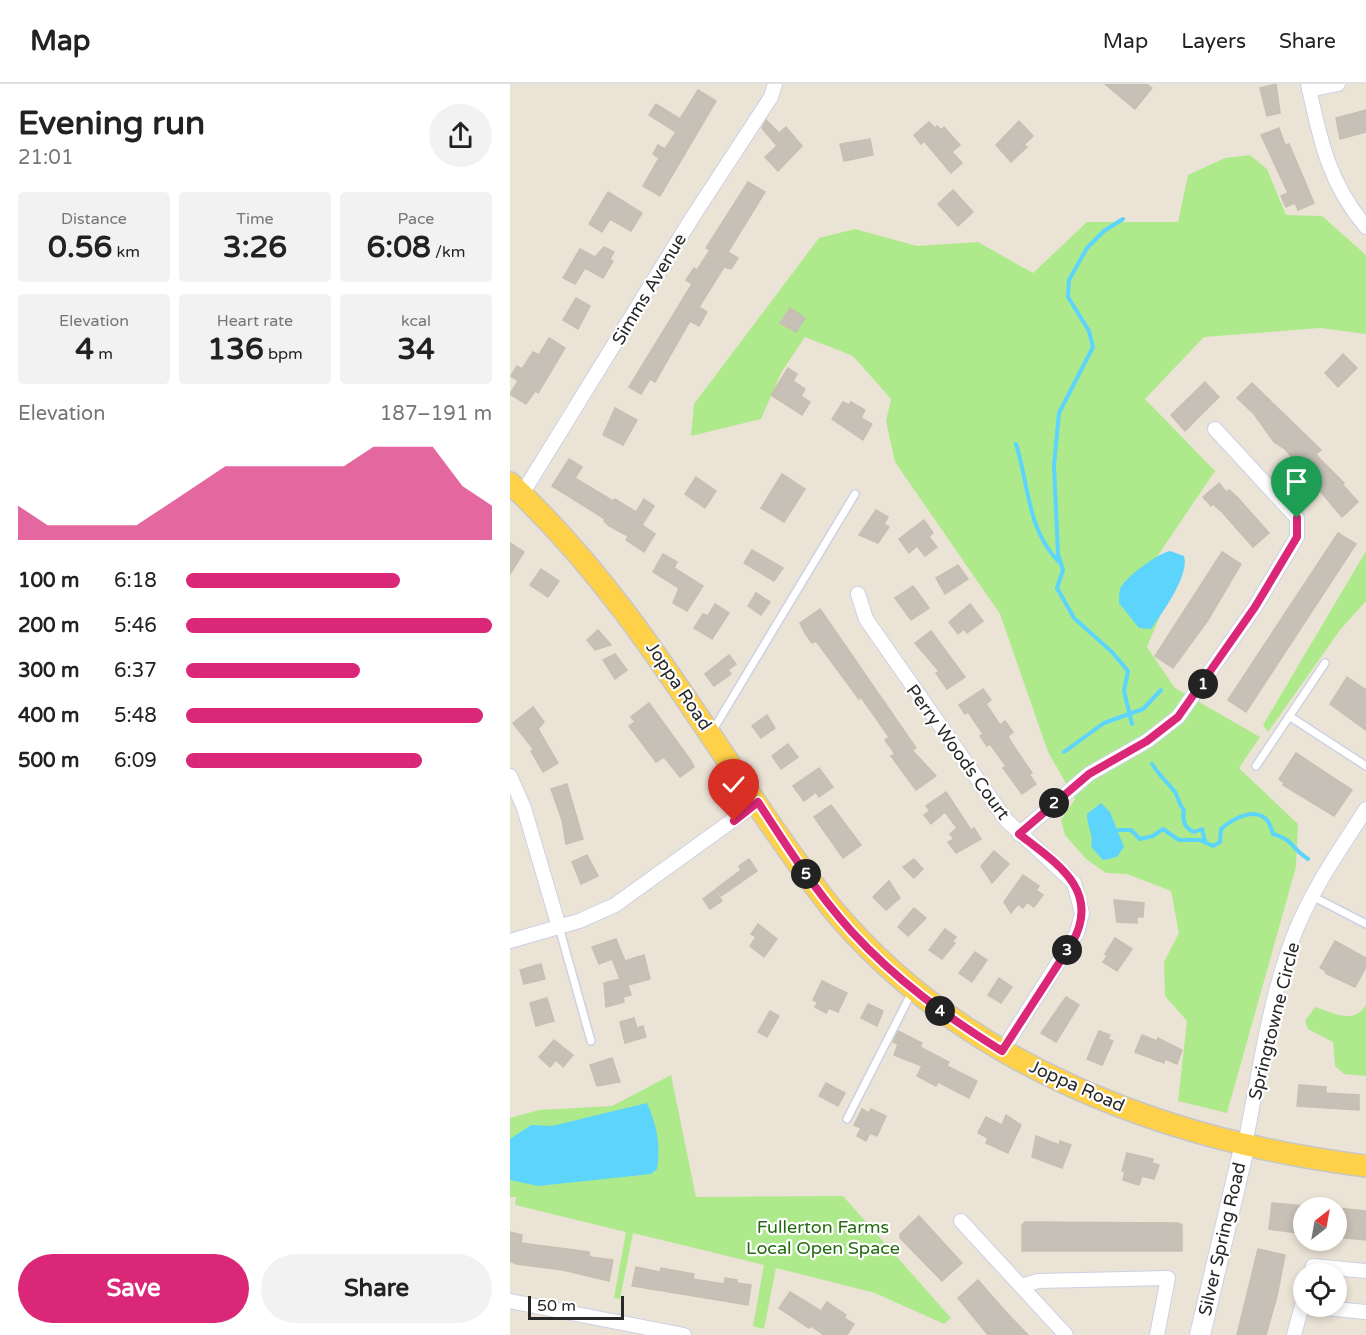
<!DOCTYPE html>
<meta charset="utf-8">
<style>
body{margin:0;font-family:"Varela Round",sans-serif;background:#f2f2f2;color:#222;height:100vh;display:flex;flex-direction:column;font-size:22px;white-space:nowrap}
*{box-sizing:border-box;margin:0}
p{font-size:20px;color:#767676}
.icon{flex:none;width:33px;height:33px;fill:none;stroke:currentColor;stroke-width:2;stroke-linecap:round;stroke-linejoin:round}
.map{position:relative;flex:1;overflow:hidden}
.details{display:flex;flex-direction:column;background:#fff;width:510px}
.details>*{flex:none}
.needle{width:39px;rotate:31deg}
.fabs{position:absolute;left:783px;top:1113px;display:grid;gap:12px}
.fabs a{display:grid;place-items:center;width:54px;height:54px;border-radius:50%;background:#fff;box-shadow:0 3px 9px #0003;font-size:30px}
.scale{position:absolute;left:18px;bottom:15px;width:96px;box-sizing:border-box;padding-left:6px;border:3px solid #282828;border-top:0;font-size:16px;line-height:21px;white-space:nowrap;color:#282828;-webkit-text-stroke:4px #fff;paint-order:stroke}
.pin{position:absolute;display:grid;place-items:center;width:51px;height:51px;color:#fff;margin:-62px -26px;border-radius:50% 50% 50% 0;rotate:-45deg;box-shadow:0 0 6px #0007}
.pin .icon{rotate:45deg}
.km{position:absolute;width:30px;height:30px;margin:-15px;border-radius:50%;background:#222;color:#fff;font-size:16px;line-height:30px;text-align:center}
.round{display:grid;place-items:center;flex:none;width:63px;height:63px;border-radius:32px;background:#f2f2f2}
.headline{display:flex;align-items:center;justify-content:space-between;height:102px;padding:0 18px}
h1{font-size:33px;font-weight:800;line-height:45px}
.figures{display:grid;grid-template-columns:repeat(3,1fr);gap:9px;height:102px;padding:6px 18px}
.figures div{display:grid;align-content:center;border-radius:6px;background:#f2f2f2;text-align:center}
.figures b{font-size:30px;font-weight:800}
.figures small{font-size:16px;font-weight:400}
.figures p{font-size:16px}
.chart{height:168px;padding:12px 18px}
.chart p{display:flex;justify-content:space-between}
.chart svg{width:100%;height:108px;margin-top:6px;fill:#db2777;opacity:.7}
.primary-button{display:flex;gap:12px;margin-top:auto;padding:12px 18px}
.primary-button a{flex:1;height:69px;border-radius:36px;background:#db2777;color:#fff;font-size:24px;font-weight:800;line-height:69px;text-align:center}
.primary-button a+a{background:#f2f2f2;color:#222}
ul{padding:0 18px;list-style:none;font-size:20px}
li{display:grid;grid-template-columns:96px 72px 1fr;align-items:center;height:45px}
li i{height:15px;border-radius:8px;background:#db2777}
header{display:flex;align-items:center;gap:36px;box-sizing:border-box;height:84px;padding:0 30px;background:#fff;border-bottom:2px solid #e0e0e0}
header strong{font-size:28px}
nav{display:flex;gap:33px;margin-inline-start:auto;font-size:21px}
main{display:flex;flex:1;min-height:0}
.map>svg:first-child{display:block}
</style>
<header>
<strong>Map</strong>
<nav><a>Map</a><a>Layers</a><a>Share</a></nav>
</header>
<main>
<section class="details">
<div class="headline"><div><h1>Evening run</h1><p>21:01</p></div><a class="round"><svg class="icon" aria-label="share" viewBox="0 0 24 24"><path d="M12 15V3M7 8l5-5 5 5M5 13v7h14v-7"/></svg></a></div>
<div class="figures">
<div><p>Distance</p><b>0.56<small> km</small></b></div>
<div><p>Time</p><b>3:26</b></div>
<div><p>Pace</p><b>6:08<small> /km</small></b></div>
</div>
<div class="figures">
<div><p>Elevation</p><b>4<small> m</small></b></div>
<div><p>Heart rate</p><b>136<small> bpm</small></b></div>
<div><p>kcal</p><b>34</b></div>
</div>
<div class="chart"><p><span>Elevation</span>187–191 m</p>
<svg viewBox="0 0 160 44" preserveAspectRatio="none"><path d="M0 44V30L10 38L20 38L30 38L40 38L50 30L60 22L70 14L80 14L90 14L100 14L110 14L120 6L130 6L140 6L150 22L160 30V44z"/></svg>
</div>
<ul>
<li><b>100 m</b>6:18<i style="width:70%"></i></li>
<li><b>200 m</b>5:46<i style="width:100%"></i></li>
<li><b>300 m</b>6:37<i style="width:57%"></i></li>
<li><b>400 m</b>5:48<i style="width:97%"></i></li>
<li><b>500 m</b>6:09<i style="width:77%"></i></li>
</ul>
<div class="primary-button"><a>Save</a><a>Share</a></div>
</section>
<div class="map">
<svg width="856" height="1251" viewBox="0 0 856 1251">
<rect width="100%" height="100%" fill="#ece3d7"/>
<!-- green -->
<g fill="#aeea8c">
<path d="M 740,71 L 757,85 L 776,131 L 812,132 L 856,171 L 856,250 L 810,244 L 694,253 L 635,315 L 705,387 L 634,492 L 651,509 L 650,532 L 637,563 L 665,604 L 750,653 L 729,684 L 788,740 L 786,783 L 717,1029 L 668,1017 L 677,937 L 655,912 L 654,878 L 669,849 L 661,807 L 617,790 L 596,789 L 576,775 L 555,751 L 551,736 L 565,715 L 538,668 L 490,530 L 385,378 L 376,337 L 381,315 L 343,272 L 295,253 L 271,289 L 251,335 L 181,352 L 184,320 L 309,154 L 345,145 L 407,162 L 468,158 L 523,189 L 577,138 L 668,138 L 678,91 L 715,74 Z"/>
<path d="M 856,467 L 856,517 L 830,546 L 758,648 L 753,641 Z"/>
<path d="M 856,921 L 856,992 L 834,990 L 825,982 L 823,958 L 798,945 L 795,937 L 805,923 C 825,929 843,941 856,921 Z"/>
<path d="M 161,991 L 186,1113 L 333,1112 L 441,1234 L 434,1240 L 365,1209 L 266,1184 L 254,1245 L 243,1242 L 254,1181 L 123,1149 L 110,1215 L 104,1214 L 116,1148 L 5,1121 L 6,1113 L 0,1113 L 0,1034 L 29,1026 L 102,1022 Z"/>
</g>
<!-- water -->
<g fill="#5cd4fc">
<path d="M 660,467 L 674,472 C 680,491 652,529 641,545 L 629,544 L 609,519 C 609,515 609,509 610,505 C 615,493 647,470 660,467 Z"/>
<path d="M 591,719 L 600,728 L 614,763 L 607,773 L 593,776 L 581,763 C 584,751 577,743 577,730 Z"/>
<path d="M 137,1019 C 147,1042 151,1060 147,1085 L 141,1090 L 28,1102 L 0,1096 L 0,1055 L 21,1041 L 42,1042 Z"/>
</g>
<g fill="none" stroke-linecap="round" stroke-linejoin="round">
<!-- stream -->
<g stroke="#5cd4fc" stroke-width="4">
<path d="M 613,135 L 594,147 L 577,164 L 559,196 L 558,213 L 579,247 L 583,263 L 549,329 L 544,381 L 548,470 L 553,486 L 547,504 L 564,534 L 602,568 L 618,587 L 614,607 L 622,640"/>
<path d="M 506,360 C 519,401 517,446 549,478"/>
<path d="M 554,668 L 594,639 L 633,625 L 651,606"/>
<path d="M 642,680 C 649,691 657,698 665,708 C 669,714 668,720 674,726 C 672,736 674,744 684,748 L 692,745 L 695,757"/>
<path d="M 609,746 L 621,746 L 630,755 L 643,752 L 653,745 L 669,756 L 690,756 L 703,762 L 710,758 L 711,745 C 721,736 744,722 757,736 C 760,739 762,747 763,750 C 786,757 780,764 798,775"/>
</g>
</g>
<!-- building -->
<g fill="#c7c0b7" stroke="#c7bfb1" stroke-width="1.5">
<path d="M 595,0 L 636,0 L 642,4 L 625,25 Z"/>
<path d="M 766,0 L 770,29 L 757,32 L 750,4 Z"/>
<path d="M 188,6 L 206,17 L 150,112 L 133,102 L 149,74 L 143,70 L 148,61 L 155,65 L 166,48 L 139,31 L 146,20 L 170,35 Z"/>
<path d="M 856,26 L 856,48 L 830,55 L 826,34 Z"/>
<path d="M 256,36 L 269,49 L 276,43 L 292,62 L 268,87 L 255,73 L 267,62 L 252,44 Z"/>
<path d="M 509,37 L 523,52 L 514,61 L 517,63 L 501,78 L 486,61 Z"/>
<path d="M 419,38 L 425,44 L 427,42 L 431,46 L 434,43 L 450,61 L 442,68 L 452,79 L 441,89 L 414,57 L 411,60 L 404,51 Z"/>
<path d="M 769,44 L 775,61 L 779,60 L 804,119 L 788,126 L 785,119 L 776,123 L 771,112 L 778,109 L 751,51 Z"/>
<path d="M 360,55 L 363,71 L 334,77 L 330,60 Z"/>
<path d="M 238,98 L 255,108 L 218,168 L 228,174 L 221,185 L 214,183 L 189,223 L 197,228 L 189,242 L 180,237 L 145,298 L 140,295 L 131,310 L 119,303 L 182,200 L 176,196 L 184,184 L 187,186 L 200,166 L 196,164 Z"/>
<path d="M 443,106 L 463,128 L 448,142 L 428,120 Z"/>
<path d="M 98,108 L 132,129 L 121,147 L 100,135 L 92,148 L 79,140 Z"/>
<path d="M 94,163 L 104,168 L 100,175 L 103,177 L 93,194 L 75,184 L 65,200 L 53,194 L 70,165 L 85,173 Z"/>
<path d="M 66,214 L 80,222 L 68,245 L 53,236 Z"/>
<path d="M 280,224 L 295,234 L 286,248 L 270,239 Z"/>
<path d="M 39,254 L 55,264 L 28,309 L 25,307 L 16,320 L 0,310 L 8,297 L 1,292 L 7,282 L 12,285 L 23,268 L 29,271 Z"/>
<path d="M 833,270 L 847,284 L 828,303 L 815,289 Z"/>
<path d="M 278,284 L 287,290 L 283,297 L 295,305 L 291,312 L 300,318 L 292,331 L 261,311 Z"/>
<path d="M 695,298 L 709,313 L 675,347 L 661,331 Z"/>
<path d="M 742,299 L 811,366 L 806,370 L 809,374 L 834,399 L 832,400 L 848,418 L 832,433 L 775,365 L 764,358 L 744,330 L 727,314 Z"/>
<path d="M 333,318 L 339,321 L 341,318 L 355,326 L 351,334 L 362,340 L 353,356 L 322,335 Z"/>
<path d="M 105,324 L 127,336 L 113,361 L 93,351 Z"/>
<path d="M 59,375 L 72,383 L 65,394 L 103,417 L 105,415 L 126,428 L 134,415 L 144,422 L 132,441 L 145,450 L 134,468 L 116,456 L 118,452 L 99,442 L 94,437 L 95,435 L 42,402 Z"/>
<path d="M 272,390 L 295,405 L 274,438 L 251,424 Z"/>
<path d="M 186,393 L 206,407 L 195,424 L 175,410 Z"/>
<path d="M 709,399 L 716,408 L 719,406 L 727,413 L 759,449 L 743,463 L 712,428 L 703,420 L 701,422 L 693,413 Z"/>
<path d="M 366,426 L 378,433 L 374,440 L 379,443 L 368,459 L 349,451 Z"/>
<path d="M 414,436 L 423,449 L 419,453 L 427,463 L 415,472 L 407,462 L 399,469 L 389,455 Z"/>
<path d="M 828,449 L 846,460 L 736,628 L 718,616 Z"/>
<path d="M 0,459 L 14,468 L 0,490 Z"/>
<path d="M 242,466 L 273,484 L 264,497 L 234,479 Z"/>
<path d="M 712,468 L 731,480 L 698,536 L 663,584 L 645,572 Z"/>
<path d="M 153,470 L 167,478 L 164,484 L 193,502 L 177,527 L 163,519 L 169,504 L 143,488 Z"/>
<path d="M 448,481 L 458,495 L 435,510 L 426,494 Z"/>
<path d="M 31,485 L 49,497 L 38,513 L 20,501 Z"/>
<path d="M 403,502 L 419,524 L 401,536 L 385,514 Z"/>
<path d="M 246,509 L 260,518 L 251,531 L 238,522 Z"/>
<path d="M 205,520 L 219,529 L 202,555 L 184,544 L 193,530 L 198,532 Z"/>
<path d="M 460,520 L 473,537 L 457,549 L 454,545 L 448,550 L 439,538 Z"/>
<path d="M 310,525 L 406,664 L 402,666 L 426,692 L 406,706 L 381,672 L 385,670 L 375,656 L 379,653 L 351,613 L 349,615 L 306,557 L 302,559 L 295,549 L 290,539 Z"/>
<path d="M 88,546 L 101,561 L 85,566 L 77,556 Z"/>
<path d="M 421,547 L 455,593 L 437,605 L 426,589 L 429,587 L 405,559 Z"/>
<path d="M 105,570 L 117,586 L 105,595 L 93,576 Z"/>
<path d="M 219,571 L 226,580 L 218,586 L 221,590 L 204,602 L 195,590 Z"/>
<path d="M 837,593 L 856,606 L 856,646 L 820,620 Z"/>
<path d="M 473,605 L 481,616 L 476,620 L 490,641 L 495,637 L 503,648 L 498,652 L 501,658 L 522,689 L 519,690 L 526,700 L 512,710 L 493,684 L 496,682 L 480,660 L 477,662 L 470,652 L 473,650 L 458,628 L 455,630 L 449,621 Z"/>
<path d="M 139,619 L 181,677 L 184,683 L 170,693 L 154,673 L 146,678 L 119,642 L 125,638 L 121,633 Z"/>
<path d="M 23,623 L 34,638 L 28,645 L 48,679 L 33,688 L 21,667 L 24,666 L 3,639 Z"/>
<path d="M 257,631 L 265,644 L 251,654 L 242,642 Z"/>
<path d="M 278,660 L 288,673 L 271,685 L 262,672 Z"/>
<path d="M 786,669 L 842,706 L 824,732 L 773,701 L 774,699 L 769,695 Z"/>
<path d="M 309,684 L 323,703 L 309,713 L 306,708 L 294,717 L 283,702 Z"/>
<path d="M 57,700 L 73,755 L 56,760 L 52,736 L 41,705 Z"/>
<path d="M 436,708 L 461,746 L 464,744 L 471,755 L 446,769 L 438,758 L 444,755 L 440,750 L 447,744 L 435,728 L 421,740 L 414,731 L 420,727 L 416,722 Z"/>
<path d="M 321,721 L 351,761 L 333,774 L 304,733 Z"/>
<path d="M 484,767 L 499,780 L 482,799 L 471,782 Z"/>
<path d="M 77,771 L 88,792 L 71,800 L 62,778 Z"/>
<path d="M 239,775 L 247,787 L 211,812 L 206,805 L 231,786 L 229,782 Z"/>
<path d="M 404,775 L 413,785 L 404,794 L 393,783 Z"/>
<path d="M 513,791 L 529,802 L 526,806 L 533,811 L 524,823 L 517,818 L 513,824 L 508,820 L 501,829 L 494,818 Z"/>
<path d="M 379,797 L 390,814 L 376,826 L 363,813 Z"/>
<path d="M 205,806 L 212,817 L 200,825 L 193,815 Z"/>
<path d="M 604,816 L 634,819 L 633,833 L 627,833 L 627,839 L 607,838 Z"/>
<path d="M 404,824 L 416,834 L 398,852 L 388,843 Z"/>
<path d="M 248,840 L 267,855 L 254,873 L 240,862 L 246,853 L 241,850 Z"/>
<path d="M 435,845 L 446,853 L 442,858 L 445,859 L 432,875 L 419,866 Z"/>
<path d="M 605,854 L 622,865 L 607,887 L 593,878 L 597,872 L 595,870 Z"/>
<path d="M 106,855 L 115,877 L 134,871 L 140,895 L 118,901 L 121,911 L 113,913 L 114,918 L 96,923 L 94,899 L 110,895 L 102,875 L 89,880 L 82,863 Z"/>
<path d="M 825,857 L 856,874 L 856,883 L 845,903 L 815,889 L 816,887 L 810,884 Z"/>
<path d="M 465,868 L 477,876 L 462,898 L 449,889 Z"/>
<path d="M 31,880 L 35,895 L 14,900 L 10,886 Z"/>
<path d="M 489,894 L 502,903 L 491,919 L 478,911 Z"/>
<path d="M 312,897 L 337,909 L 328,928 L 319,924 L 316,929 L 305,923 L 308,918 L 303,916 Z"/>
<path d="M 556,913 L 569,921 L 546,958 L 531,949 Z"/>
<path d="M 37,914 L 44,937 L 26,942 L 20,919 Z"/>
<path d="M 358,920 L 373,927 L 367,942 L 351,934 Z"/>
<path d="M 260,927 L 269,932 L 257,953 L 248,948 Z"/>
<path d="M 124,934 L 127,944 L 133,942 L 136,953 L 115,959 L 110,938 Z"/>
<path d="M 388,947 L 412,959 L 410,963 L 439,978 L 437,982 L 467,997 L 459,1014 L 428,998 L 426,1002 L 407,992 L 412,982 L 384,971 L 388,960 L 383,958 Z"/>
<path d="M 589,947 L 600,951 L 598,955 L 603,957 L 592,981 L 577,975 Z"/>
<path d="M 632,951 L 647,957 L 648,954 L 672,966 L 667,980 L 655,975 L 654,979 L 625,968 Z"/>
<path d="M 44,956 L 63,971 L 53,983 L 46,976 L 40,983 L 29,973 Z"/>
<path d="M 102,974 L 110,998 L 87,1002 L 80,981 Z"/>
<path d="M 316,999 L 335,1009 L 328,1022 L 309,1012 Z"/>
<path d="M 789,1001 L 816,1003 L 816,1009 L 849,1011 L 849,1026 L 787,1022 Z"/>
<path d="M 352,1025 L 359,1029 L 361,1025 L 376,1032 L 367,1052 L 360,1049 L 356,1057 L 347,1052 L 351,1044 L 344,1041 Z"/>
<path d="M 496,1031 L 511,1041 L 498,1069 L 476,1059 L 478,1054 L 468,1049 L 476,1033 L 492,1041 Z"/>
<path d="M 526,1052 L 549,1061 L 550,1057 L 561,1061 L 552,1084 L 522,1073 Z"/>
<path d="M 617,1069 L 643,1075 L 642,1079 L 649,1081 L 644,1095 L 632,1092 L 629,1101 L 613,1096 L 615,1087 L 612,1087 Z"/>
<path d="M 762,1119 L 794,1122 L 794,1150 L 759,1145 Z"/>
<path d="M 826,1124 L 856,1127 L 856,1156 L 826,1153 Z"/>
<path d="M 409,1132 L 452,1179 L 432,1197 L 390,1154 L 390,1150 Z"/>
<path d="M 515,1138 L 668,1139 L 672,1141 L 672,1167 L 512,1167 L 512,1141 Z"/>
<path d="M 0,1148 L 12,1151 L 11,1159 L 79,1168 L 80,1173 L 103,1176 L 99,1197 L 53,1186 L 6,1180 L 0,1177 Z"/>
<path d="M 748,1165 L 775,1171 L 767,1212 L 756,1251 L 727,1251 Z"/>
<path d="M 126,1183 L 150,1188 L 151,1184 L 184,1190 L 183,1195 L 214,1200 L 215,1194 L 227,1196 L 227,1199 L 241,1201 L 238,1221 L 122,1202 Z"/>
<path d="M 468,1196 L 496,1228 L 518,1251 L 478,1251 L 448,1214 Z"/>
<path d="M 280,1208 L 311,1227 L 317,1218 L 336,1231 L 334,1234 L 344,1240 L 337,1251 L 314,1251 L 301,1242 L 299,1244 L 269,1224 Z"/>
</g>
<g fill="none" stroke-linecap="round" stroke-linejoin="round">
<!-- service casing -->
<g stroke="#ccd1e3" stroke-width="10">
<g id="service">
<path d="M 779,632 L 856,682"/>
<path d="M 203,646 L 345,410"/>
<path d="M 746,682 L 815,579"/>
<path d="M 802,812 L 856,840"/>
<path d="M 49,843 L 81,957"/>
<path d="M 337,1035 L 403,906"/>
</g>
</g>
<!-- minor casing -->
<g stroke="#ccd1e3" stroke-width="16">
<g id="minor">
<path d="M 798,0 C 810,55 818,98 856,143"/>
<path d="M 799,6 L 828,0"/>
<path d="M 12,410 L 182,134 L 261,13 L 265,0"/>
<path d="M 348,510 L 356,535 L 496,736 L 564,799 L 572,829 L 567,849 L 492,967"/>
<path d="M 0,692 L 14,724 L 49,843"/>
<path d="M 509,750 L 579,690 L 637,657 L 668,633 L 745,523 L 787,453 L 787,434 L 705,345"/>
<path d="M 0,857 L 69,837 L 105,821 L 248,718"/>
<path d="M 735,1060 C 749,992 758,921 782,856 C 800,808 829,767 856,725"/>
<path d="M 451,1137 L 556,1251"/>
<path d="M 801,1190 L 803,1182 L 856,1187"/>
<path d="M 511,1202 L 528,1197 L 658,1194 L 647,1251"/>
<path d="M 0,1217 L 174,1251"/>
<path d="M 796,1222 L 856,1228"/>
<path d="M 784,1251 L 794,1214"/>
</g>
</g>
<!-- secondary casing -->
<g stroke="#ccd1e3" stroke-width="22">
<path id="secondary" d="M 690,1251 L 735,1060"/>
</g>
<!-- primary casing -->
<g stroke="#c7c7c7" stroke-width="24">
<path id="primary" d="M 0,399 C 135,525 209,679 320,822 C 451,981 656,1057 856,1082"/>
</g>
<!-- service -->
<use href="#service" stroke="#fff" stroke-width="7"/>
<!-- minor -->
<use href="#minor" stroke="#fff" stroke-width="14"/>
<!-- secondary -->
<use href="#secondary" stroke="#fff" stroke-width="20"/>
<!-- primary -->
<use href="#primary" stroke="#ffd149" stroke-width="21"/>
</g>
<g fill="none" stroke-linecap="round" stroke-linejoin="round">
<!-- route casing -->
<g stroke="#fff" stroke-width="12">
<path id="route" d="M 224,737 L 248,718 C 277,763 306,808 342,848 C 386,896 437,933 492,967 L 562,859 C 592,806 546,779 509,750 L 579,690 L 637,657 L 668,633 L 745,523 L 787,453 L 787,434"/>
</g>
<!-- route -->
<use href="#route" stroke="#db2777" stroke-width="8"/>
</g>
<g text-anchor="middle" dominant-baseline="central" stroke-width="4.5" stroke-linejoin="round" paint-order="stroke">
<!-- street labels -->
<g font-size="18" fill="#282828" stroke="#fff">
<text transform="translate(139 205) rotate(-59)">Simms Avenue</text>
<text transform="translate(169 602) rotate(56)">Joppa Road</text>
<text transform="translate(448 668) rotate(54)">Perry Woods Court</text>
<text transform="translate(764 937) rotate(-76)">Springtowne Circle</text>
<text transform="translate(567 1002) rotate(24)">Joppa Road</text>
<text transform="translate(712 1155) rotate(-77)">Silver Spring Road</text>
</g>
<!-- park labels -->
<g font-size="18" fill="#256b11" stroke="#fff">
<text x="313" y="1143">Fullerton Farms<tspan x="313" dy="21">Local Open Space</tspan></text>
</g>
</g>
</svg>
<div class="fabs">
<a><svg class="needle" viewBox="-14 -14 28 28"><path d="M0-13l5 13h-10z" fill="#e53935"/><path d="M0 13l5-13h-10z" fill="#767676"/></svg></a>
<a><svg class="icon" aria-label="locate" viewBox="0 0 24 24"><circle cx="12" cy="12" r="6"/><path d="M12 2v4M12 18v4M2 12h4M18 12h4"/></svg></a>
</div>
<div class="scale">50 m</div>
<div class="pin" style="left:787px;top:434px;background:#1e9e55"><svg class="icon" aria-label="arrive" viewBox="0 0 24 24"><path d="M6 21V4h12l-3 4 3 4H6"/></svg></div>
<div class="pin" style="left:224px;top:737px;background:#d93025"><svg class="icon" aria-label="check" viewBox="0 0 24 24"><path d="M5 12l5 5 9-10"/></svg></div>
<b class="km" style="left:693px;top:600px">1</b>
<b class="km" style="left:544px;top:719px">2</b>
<b class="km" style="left:557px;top:866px">3</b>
<b class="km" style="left:430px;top:927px">4</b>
<b class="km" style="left:296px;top:790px">5</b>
</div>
</main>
